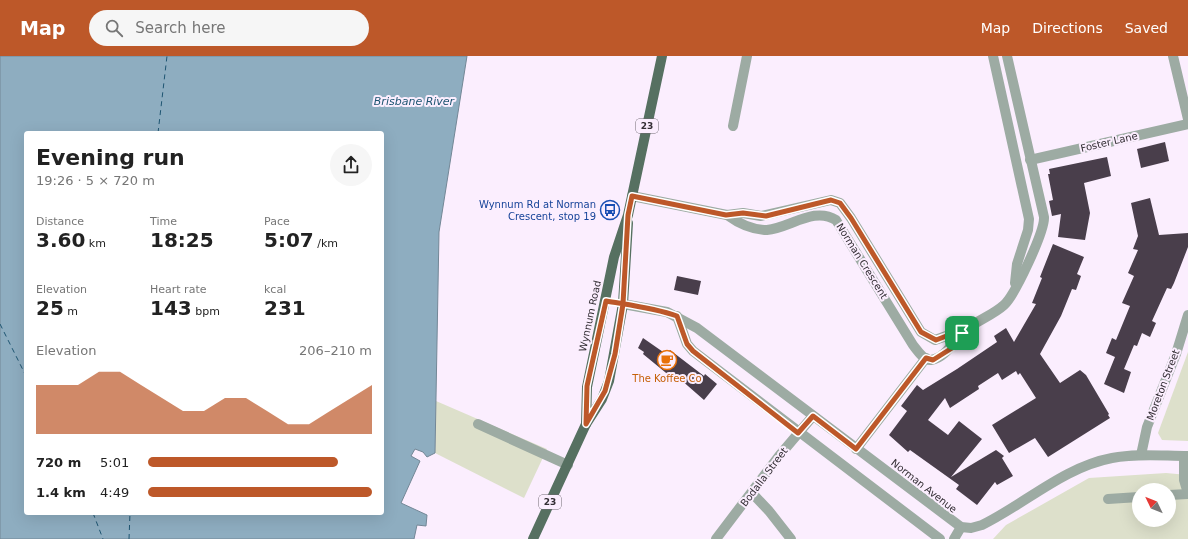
<!DOCTYPE html>
<meta charset="utf-8">
<style>
body{margin:0;font-family:"DejaVu Sans",sans-serif;background:#f6f6f6;color:#222;height:100vh;display:flex;flex-direction:column;font-size:15px;white-space:nowrap}
*{box-sizing:border-box;margin:0}
p{font-size:13px;color:#767676}
.icon{flex:none;width:22px;height:22px;fill:none;stroke:currentColor;stroke-width:2;stroke-linecap:round;stroke-linejoin:round}
.map{position:relative;flex:1;overflow:hidden}
.side{position:absolute;left:24px;top:75px;width:360px;height:384px;display:flex;flex-direction:column;background:#fff;border-radius:4px;box-shadow:0 4px 16px #0002}
.side>*{flex:none}
.needle{width:26px;rotate:313deg}
.tools{position:absolute;left:1132px;top:427px;display:grid;gap:8px}
.tools a{display:grid;place-items:center;width:44px;height:44px;border-radius:50%;background:#fff;box-shadow:0 4px 16px #0002;font-size:20px}
.pin{position:absolute;display:grid;place-items:center;width:34px;height:34px;color:#fff;margin:-17px;border-radius:8px;box-shadow:0 2px 6px #0006}
.round{display:grid;place-items:center;flex:none;width:42px;height:42px;border-radius:21px;background:#f6f6f6}
.overview{display:flex;align-items:center;justify-content:space-between;height:68px;padding:0 12px}
h1{font-size:22px;font-weight:600;line-height:30px}
.metrics{display:grid;grid-template-columns:repeat(3,1fr);gap:6px;height:68px;padding:4px 12px}
.metrics div{display:grid;align-content:center}
.metrics b{font-size:20px;font-weight:600}
.metrics small{font-size:11px;font-weight:400}
.metrics p{font-size:11px}
.chart{height:112px;padding:8px 12px}
.chart p{display:flex;justify-content:space-between}
.chart svg{width:100%;height:72px;margin-top:4px;fill:#bd5829;opacity:.7}
ul{padding:0 12px;list-style:none;font-size:13px}
li{display:grid;grid-template-columns:64px 48px 1fr;align-items:center;height:30px}
li i{height:10px;border-radius:5px;background:#bd5829}
header{display:flex;align-items:center;gap:24px;box-sizing:border-box;height:56px;padding:0 20px;background:#bd5829;color:#fff}
header strong{font-size:19px}
nav{display:flex;gap:22px;margin-inline-start:auto;font-size:14px}
.search{width:280px;height:36px;background:#f6f6f6;display:flex;align-items:center;gap:10px;box-sizing:border-box;padding:0 14px;border-radius:22px;color:#767676;font-size:15px}
.map>svg:first-child{display:block}
</style>
<header>
<strong>Map</strong>
<div class="search"><svg class="icon" aria-label="search" viewBox="0 0 24 24"><circle cx="10" cy="10" r="6"/><path d="M15 15l6 6"/></svg>Search here</div>
<nav><a>Map</a><a>Directions</a><a>Saved</a></nav>
</header>
<div class="map">
<svg width="1188" height="483" viewBox="0 0 1188 483">
<rect width="100%" height="100%" fill="#fbeefe"/>
<!-- green -->
<g fill="#dde0cb" fill-rule="evenodd">
<path d="M 1188,296 L 1188,385 L 1162,384 L 1158,377 Z"/>
<path d="M 436,345 L 547,393 L 524,442 L 435,397 Z"/>
<path d="M 1166,417 L 1188,419 L 1188,483 L 993,483 L 1006,469 L 1089,422 ZM 1139,434 L 1169,434 L 1169,464 L 1139,464 Z"/>
</g>
<!-- water -->
<path fill="#8eadc0" stroke="#738796" fill-rule="evenodd" d="M 0,0 L 467,0 L 439,176 L 435,397 L 427,401 L 423,396 L 415,393 L 411,400 L 420,405 L 401,447 L 427,459 L 426,470 L 417,469 L 414,483 L 0,483 ZM 26,77 L 382,77 L 382,457 L 26,457 Z"/>
<g fill="none" stroke-linecap="round" stroke-linejoin="round">
<!-- ferry -->
<g stroke="#1e5572" stroke-width="1" stroke-dasharray="5 4" stroke-linecap="butt">
<path d="M 158,77 L 167,0"/>
<path d="M 0,268 L 26,320"/>
<path d="M 93,457 L 103,483"/>
<path d="M 129,483 L 130,457"/>
</g>
</g>
<!-- building -->
<g fill="#493e4b">
<path d="M 1165,86 L 1169,105 L 1141,112 L 1137,93 Z"/>
<path d="M 1107,101 L 1111,120 L 1084,127 L 1090,157 L 1085,184 L 1058,181 L 1061,158 L 1052,160 L 1049,145 L 1053,144 L 1048,118 L 1050,118 L 1049,113 Z"/>
<path d="M 1150,142 L 1159,179 L 1188,177 L 1188,191 L 1174,227 L 1171,233 L 1167,232 L 1152,265 L 1156,267 L 1150,281 L 1142,277 L 1137,290 L 1134,289 L 1124,313 L 1131,316 L 1124,337 L 1104,328 L 1115,301 L 1106,297 L 1112,282 L 1116,284 L 1130,250 L 1122,247 L 1134,220 L 1128,217 L 1138,194 L 1133,193 L 1138,180 L 1131,147 Z"/>
<path d="M 1053,188 L 1084,201 L 1077,218 L 1081,220 L 1076,234 L 1072,233 L 1061,260 L 1040,298 L 1060,327 L 1080,314 L 1086,319 L 1109,358 L 1108,359 L 1110,362 L 1048,401 L 1035,382 L 1009,397 L 992,369 L 1036,342 L 1020,317 L 1018,319 L 1016,315 L 1002,324 L 998,317 L 978,330 L 979,333 L 950,352 L 945,342 L 928,364 L 948,379 L 959,365 L 982,383 L 951,421 L 996,394 L 1004,400 L 1002,402 L 1013,420 L 997,429 L 995,426 L 977,449 L 956,433 L 959,429 L 910,394 L 908,396 L 889,379 L 907,355 L 901,350 L 917,329 L 923,334 L 957,313 L 997,286 L 994,280 L 1006,272 L 1014,286 L 1036,248 L 1032,247 L 1042,222 L 1040,221 Z"/>
<path d="M 677,220 L 701,225 L 698,239 L 674,234 Z"/>
<path d="M 643,282 L 666,298 L 670,294 L 704,320 L 705,318 L 717,328 L 704,344 L 680,323 L 679,325 L 672,319 L 671,321 L 643,298 L 644,296 L 638,292 Z"/>
</g>
<g fill="none" stroke-linecap="round" stroke-linejoin="round">
<!-- minor -->
<g stroke="#9daba3" stroke-width="10">
<path d="M 993,0 L 1029,163 L 1028,174 L 1017,208 L 1015,227"/>
<path d="M 1173,0 L 1188,63"/>
<path d="M 733,70 L 747,0"/>
<path d="M 1030,104 L 1188,68"/>
<path d="M 632,140 L 727,159 L 743,157 L 761,160 L 831,144 L 840,147 L 851,162 L 921,276 L 935,284 L 949,279 L 962,277"/>
<path d="M 727,159 C 738,167 752,174 767,174 C 790,172 814,150 836,164 L 913,289 C 917,294 924,305 931,304 C 946,302 954,284 963,276 C 975,265 992,260 1004,249 C 1015,239 1045,175 1044,161 L 1007,0"/>
<path d="M 623,248 L 667,256 L 697,272 L 961,471 L 971,472 L 982,469 C 1025,448 1064,411 1112,402 C 1137,397 1163,400 1188,400"/>
<path d="M 677,260 L 687,288 L 693,295 L 940,483"/>
<path d="M 478,368 L 568,409"/>
<path d="M 856,393 L 926,302"/>
<path d="M 1141,399 L 1147,371 L 1176,298 L 1188,259"/>
<path d="M 1184,400 L 1184,424 L 1188,437"/>
<path d="M 752,437 L 769,455 L 791,483"/>
<path d="M 1169,439 L 1188,438"/>
<path d="M 1108,443 L 1139,441"/>
<path d="M 716,483 L 779,400 L 813,360"/>
<path d="M 954,483 L 961,471"/>
</g>
<!-- major -->
<g stroke="#567061" stroke-width="10">
<path d="M 586,368 L 587,331 L 614,201 L 628,159 L 662,0"/>
<path d="M 533,483 L 586,368 L 602,343 L 609,325 L 623,248 L 628,167"/>
</g>
</g>
<g fill="none" stroke-linecap="round" stroke-linejoin="round">
<!-- route casing -->
<g stroke="#fff" stroke-width="8">
<path id="route" d="M 962,277 L 949,279 L 936,284 L 921,276 L 851,162 L 840,147 L 831,144 L 766,160 L 743,157 L 726,159 L 632,140 L 628,159 L 623,248 L 615,298 L 605,335 L 586,368 L 587,330 L 606,245 C 629,249 654,252 677,260 L 687,288 L 693,295 L 798,377 L 813,360 L 856,393 L 926,302 L 933,304 L 952,292 L 962,277"/>
</g>
<!-- route -->
<use href="#route" stroke="#bd5829" stroke-width="5"/>
</g>
<!-- icons -->
<defs>
<g id="bus-ring" transform="scale(1)"><circle r="9.5" fill="#fbeefe" stroke="#1a4fb4" stroke-width="1.5"/><path d="M-5-6H5V4H4V6H2V4H-2V6H-4V4H-5ZM-3.5-4V0h7V-4ZM-3.5 1.2v1.5H-2V1.2ZM2 1.2v1.5H3.5V1.2Z" fill="#1a4fb4"/></g>
<g id="cafe-ring" transform="scale(1)"><circle r="9.5" fill="#fbeefe" stroke="#e8710a" stroke-width="1.5"/><path d="M-5.5-4.5H6V0H3Q3 3.5 0 3.5H-2.5Q-5.5 3.5-5.5 0ZM3-3.2v2h1.7v-2ZM-6 4.5H4V6H-6Z" fill="#e8710a"/></g>
</defs>
<g fill-rule="evenodd">
<use href="#bus-ring" x="610" y="154"/>
<use href="#cafe-ring" x="667" y="304"/>
</g>
<g text-anchor="middle" dominant-baseline="central" stroke-width="4" stroke-linejoin="round" paint-order="stroke">
<!-- shield labels -->
<g fill="#fbeefe" stroke="#6f6871" stroke-width="1">
<rect x="636" y="63" width="22" height="14" rx="3"/>
<rect x="539" y="439" width="22" height="14" rx="3"/>
</g>
<g font-size="9" font-weight="bold" fill="#332e34">
<text x="647" y="70">23</text>
<text x="550" y="446">23</text>
</g>
<!-- street labels -->
<g font-size="10" fill="#332e34" stroke="#fbeefe">
<text transform="translate(1109 86) rotate(-13)">Foster Lane</text>
<text transform="translate(862 205) rotate(58)">Norman Crescent</text>
<text transform="translate(590 260) rotate(-78)">Wynnum Road</text>
<text transform="translate(1163 329) rotate(-69)">Moreton Street</text>
<text transform="translate(764 421) rotate(-53)">Bodalla Street</text>
<text transform="translate(924 430) rotate(38)">Norman Avenue</text>
</g>
<!-- transit labels -->
<g font-size="10" fill="#164399" stroke="#fbeefe" text-anchor="end">
<text x="596" y="148">Wynnum Rd at Norman<tspan x="596" dy="12">Crescent, stop 19</tspan></text>
</g>
<!-- food labels -->
<g font-size="10" fill="#c56008" stroke="#fbeefe">
<text x="667" y="322">The Koffee Co</text>
</g>
<!-- water labels -->
<g font-size="11" font-style="italic" fill="#1e5572" stroke="#fbeefe">
<text x="414" y="45">Brisbane River</text>
</g>
</g>
</svg>
<div class="tools">
<a><svg class="needle" viewBox="-14 -14 28 28"><path d="M0-13l5 13h-10z" fill="#e53935"/><path d="M0 13l5-13h-10z" fill="#767676"/></svg></a>
</div>
<div class="pin" style="left:962px;top:277px;background:#1e9e55"><svg class="icon" aria-label="arrive" viewBox="0 0 24 24"><path d="M6 21V4h12l-3 4 3 4H6"/></svg></div>
<section class="side">
<div class="overview"><div><h1>Evening run</h1><p>19:26 · 5 × 720 m</p></div><a class="round"><svg class="icon" aria-label="share" viewBox="0 0 24 24"><path d="M12 15V3M7 8l5-5 5 5M5 13v7h14v-7"/></svg></a></div>
<div class="metrics">
<div><p>Distance</p><b>3.60<small> km</small></b></div>
<div><p>Time</p><b>18:25</b></div>
<div><p>Pace</p><b>5:07<small> /km</small></b></div>
</div>
<div class="metrics">
<div><p>Elevation</p><b>25<small> m</small></b></div>
<div><p>Heart rate</p><b>143<small> bpm</small></b></div>
<div><p>kcal</p><b>231</b></div>
</div>
<div class="chart"><p><span>Elevation</span>206–210 m</p>
<svg viewBox="0 0 160 44" preserveAspectRatio="none"><path d="M0 44V14L10 14L20 14L30 6L40 6L50 14L60 22L70 30L80 30L90 22L100 22L110 30L120 38L130 38L140 30L150 22L160 14V44z"/></svg>
</div>
<ul>
<li><b>720 m</b>5:01<i style="width:85%"></i></li>
<li><b>1.4 km</b>4:49<i style="width:100%"></i></li>
</ul>
</section>
</div>
